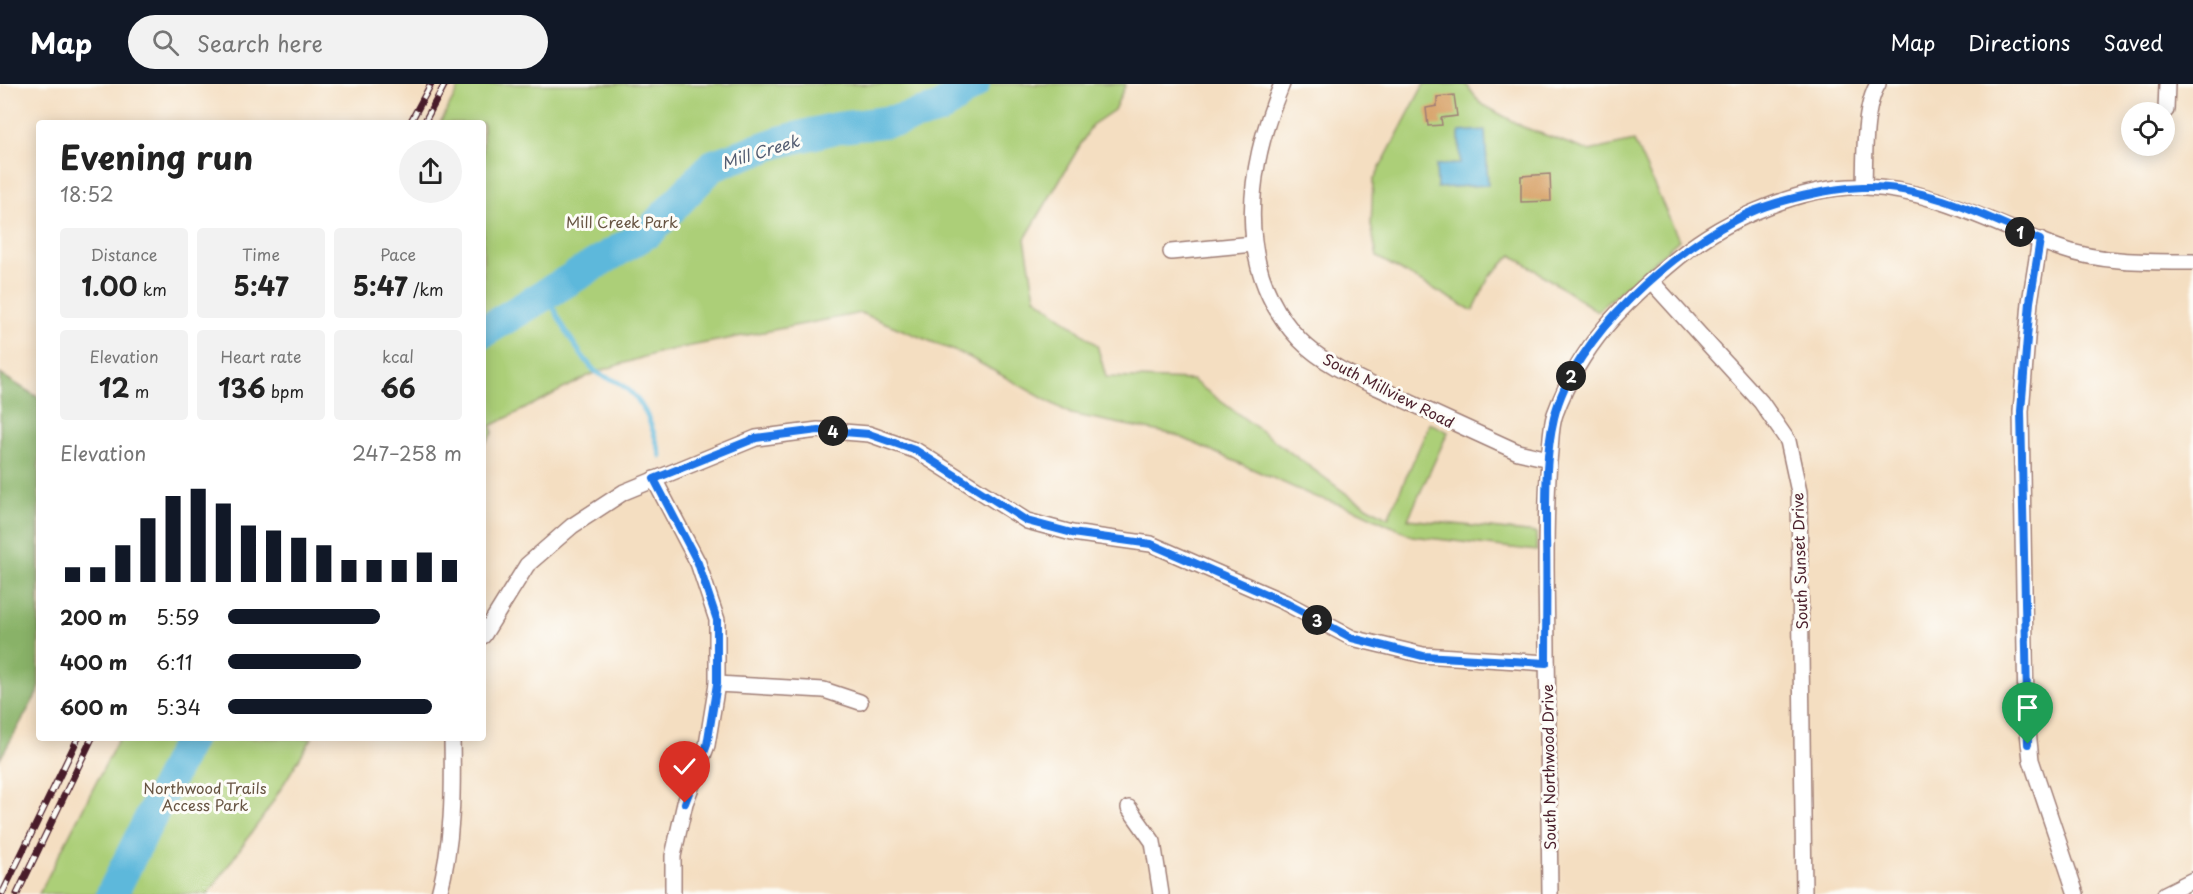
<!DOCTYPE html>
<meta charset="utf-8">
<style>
body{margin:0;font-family:"Playpen Sans",sans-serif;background:#f2f2f2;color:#222;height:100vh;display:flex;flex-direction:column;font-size:22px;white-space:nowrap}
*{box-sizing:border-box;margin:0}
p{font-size:20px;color:#767676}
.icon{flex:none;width:33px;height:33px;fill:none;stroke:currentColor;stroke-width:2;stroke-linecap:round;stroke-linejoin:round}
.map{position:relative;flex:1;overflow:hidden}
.details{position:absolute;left:36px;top:36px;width:450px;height:621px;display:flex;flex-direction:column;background:#fff;border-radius:6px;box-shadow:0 3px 15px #0003}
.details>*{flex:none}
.tools{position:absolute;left:2121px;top:18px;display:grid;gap:12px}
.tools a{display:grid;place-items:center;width:54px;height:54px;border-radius:50%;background:#fff;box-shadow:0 3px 15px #0003;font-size:30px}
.pin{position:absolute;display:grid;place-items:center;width:51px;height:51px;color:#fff;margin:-62px -26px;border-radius:50% 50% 50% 0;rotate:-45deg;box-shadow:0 0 6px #0007}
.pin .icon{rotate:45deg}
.km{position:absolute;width:30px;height:30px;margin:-15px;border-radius:50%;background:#222;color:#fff;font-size:16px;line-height:30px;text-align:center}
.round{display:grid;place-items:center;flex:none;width:63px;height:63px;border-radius:32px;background:#f2f2f2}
.overview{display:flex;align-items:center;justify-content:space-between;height:102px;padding:0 24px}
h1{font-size:33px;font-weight:700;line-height:45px}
.figures{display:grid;grid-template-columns:repeat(3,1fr);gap:9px;height:102px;padding:6px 24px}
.figures div{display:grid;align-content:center;border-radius:6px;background:#f2f2f2;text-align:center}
.figures b{font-size:26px;font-weight:700}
.figures small{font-size:16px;font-weight:400}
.figures p{font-size:16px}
.chart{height:168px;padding:12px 24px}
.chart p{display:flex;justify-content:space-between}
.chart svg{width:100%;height:108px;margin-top:6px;stroke:#111827;stroke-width:6}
ul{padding:0 24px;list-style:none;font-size:20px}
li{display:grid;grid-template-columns:96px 72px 1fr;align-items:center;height:45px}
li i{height:15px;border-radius:8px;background:#111827}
header{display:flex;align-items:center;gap:36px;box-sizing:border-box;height:84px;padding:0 30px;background:#111827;color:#fff}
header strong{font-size:28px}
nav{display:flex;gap:33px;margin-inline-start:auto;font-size:21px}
.search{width:420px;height:54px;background:#f2f2f2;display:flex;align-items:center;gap:15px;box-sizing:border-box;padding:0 21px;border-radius:33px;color:#767676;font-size:22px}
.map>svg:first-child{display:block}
</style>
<header>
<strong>Map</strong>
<div class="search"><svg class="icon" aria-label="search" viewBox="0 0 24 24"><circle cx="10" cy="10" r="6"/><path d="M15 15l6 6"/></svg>Search here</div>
<nav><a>Map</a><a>Directions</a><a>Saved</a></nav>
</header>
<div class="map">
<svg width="2193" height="810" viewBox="0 0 2193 810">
<rect width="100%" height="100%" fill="#fdfcf7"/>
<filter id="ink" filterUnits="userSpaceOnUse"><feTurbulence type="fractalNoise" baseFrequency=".0167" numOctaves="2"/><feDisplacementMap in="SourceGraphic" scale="12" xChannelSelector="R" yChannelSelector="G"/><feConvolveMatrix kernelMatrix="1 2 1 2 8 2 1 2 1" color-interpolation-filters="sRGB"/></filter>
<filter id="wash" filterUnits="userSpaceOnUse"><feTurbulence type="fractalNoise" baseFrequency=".008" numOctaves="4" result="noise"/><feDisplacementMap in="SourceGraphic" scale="24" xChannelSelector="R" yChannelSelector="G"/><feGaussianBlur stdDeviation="1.35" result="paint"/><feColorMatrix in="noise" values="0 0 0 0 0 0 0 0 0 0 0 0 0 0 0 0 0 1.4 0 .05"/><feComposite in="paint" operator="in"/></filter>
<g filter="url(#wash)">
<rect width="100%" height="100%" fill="#f4dec1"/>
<!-- green -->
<g fill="#accf78" stroke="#7b7752" stroke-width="1.5">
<path d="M 461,0 L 1126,0 L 1114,26 L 1092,41 L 1025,155 L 1035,213 L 1097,261 L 1106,293 L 1192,296 L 1351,413 L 1388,434 L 1430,339 L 1448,348 L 1408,435 L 1536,449 L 1537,467 L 1412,452 L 1357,426 L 1313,412 L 1176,351 L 1071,330 L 969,273 L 861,229 L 660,268 L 596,288 L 491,342 L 493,349 L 483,362 L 483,39 L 440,39 Z"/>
<path d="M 1424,0 L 1466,0 L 1480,19 L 1523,43 L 1589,67 L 1634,57 L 1679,156 L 1597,227 L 1512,171 L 1489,193 L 1473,227 L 1377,173 L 1371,141 L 1373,97 Z"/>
<path d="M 119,654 L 312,654 L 267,727 L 208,810 L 39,810 Z"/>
</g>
<!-- forest -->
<path fill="#89b268" stroke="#6a684a" stroke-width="1.5" d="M 0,290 L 39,314 L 39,606 L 0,675 Z"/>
<!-- water -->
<path fill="#5db8db" stroke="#546c83" stroke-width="1.5" d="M 1485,46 L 1488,101 L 1437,104 L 1436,81 L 1460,80 L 1459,48 Z"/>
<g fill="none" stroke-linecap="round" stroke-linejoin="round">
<!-- stream -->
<path stroke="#5db8db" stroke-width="5" d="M 546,209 C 560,237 573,263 594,286 C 601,293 611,294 619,299 C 646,316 652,343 661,372"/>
<!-- river -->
<g stroke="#5db8db" stroke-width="32">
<path d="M 483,248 L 650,147 L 713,81 L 779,58 L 836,44 L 899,36 L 939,25 L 974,0"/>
<path d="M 112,810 L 190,654"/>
</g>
</g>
<g id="blocks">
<!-- building -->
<g fill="#d69e62">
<path d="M 1454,11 L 1457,32 L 1441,34 L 1442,41 L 1428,42 L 1426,24 L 1437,22 L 1437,13 Z"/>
<path d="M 1550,90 L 1551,117 L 1521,118 L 1521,92 Z"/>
</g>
</g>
</g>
<g filter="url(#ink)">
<use href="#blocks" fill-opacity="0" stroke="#9f7e76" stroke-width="1.5"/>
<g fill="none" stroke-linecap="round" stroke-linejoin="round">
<!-- minor casing -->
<g stroke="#9f7e76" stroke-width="18">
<g id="minor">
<path d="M 1282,0 C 1247,82 1232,185 1300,256 C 1326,283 1365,297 1398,313 C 1438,331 1478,350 1518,368 L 1549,375"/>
<path d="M 2166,26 L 2167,0"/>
<path d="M 1864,103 C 1865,74 1863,24 1878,0"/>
<path d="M 2040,156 L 2030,218 L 2021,327 L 2026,628 L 2031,676 L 2076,810"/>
<path d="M 1171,168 L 1253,160"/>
<path d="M 1651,197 L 1761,318 L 1788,357 L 1799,408 L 1804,810"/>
<path d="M 654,395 L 698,479 L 717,536 L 717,600 L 707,661 L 685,719 L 673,772 L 673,810"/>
<path d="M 483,552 L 527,481 L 572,442 L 624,408 L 756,354 L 818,346 L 869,350 L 917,367 L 1027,437 L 1072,449 L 1151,460 L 1284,518 L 1352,554 L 1423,571 L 1547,579"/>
<path d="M 717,600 L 824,606 L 860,618"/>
<path d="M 1129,724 L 1153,758 L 1161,810"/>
<path d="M 439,810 C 453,759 453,707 452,654"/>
<path d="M 1550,810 C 1548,701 1547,592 1546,483 C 1546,444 1546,406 1550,367 C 1551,355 1551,341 1555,330 C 1581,260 1623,219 1679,173 C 1725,135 1806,100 1866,103 C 1937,106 1994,141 2059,164 C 2101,179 2149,178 2193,178"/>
<path d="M 2165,810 L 2193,796"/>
</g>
</g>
<!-- minor -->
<use href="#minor" stroke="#fff" stroke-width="15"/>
<!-- rail casing -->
<g stroke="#4a1f2b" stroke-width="7">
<g id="rail">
<path d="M 410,39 L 431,0"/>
<path d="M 424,39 L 445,0"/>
<path d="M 2,810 L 78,654"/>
<path d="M 17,810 L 92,654"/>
</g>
</g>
<!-- rail -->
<use href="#rail" stroke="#fdfcf7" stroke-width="4.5" stroke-dasharray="14" stroke-linecap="butt"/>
</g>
</g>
<g fill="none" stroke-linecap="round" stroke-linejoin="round" filter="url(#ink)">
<!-- route casing -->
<g stroke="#fff" stroke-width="12">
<path id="route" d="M 685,719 L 707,661 L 717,600 L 717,536 L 698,479 L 654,395 L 756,354 L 818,346 L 869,350 L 917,367 L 1027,437 L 1072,449 L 1151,460 L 1284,518 L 1352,554 L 1423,572 L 1546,579 C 1546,537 1547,494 1546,452 C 1546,414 1545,372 1554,334 C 1573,253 1675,163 1749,129 C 1778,116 1831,104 1863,103 C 1925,101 1985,132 2040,156 L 2030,218 L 2021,327 L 2028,660"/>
</g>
<!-- route -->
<use href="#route" stroke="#1a73e8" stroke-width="8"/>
</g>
<g text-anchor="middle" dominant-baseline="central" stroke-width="6" stroke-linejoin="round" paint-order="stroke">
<!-- park labels -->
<g font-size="15" fill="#675442" stroke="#fdfcf7">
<text x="622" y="137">Mill Creek Park</text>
<text x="205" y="703">Northwood Trails<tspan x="205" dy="17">Access Park</tspan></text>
</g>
<!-- street labels -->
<g font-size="15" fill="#4a1f2b" stroke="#fdfcf7">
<text transform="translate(1389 306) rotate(27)">South Millview Road</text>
<text transform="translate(1799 477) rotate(-92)">South Sunset Drive</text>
<text transform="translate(1548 683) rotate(-91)">South Northwood Drive</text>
</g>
<!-- water labels -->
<g font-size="16" font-style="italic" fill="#525c71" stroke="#fdfcf7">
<text transform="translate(760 67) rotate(-17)">Mill Creek</text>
</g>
</g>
</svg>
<div class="tools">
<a><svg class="icon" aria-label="locate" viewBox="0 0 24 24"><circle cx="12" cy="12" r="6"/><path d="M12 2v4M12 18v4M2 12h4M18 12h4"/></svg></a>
</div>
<div class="pin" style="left:2028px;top:660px;background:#1e9e55"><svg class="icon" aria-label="arrive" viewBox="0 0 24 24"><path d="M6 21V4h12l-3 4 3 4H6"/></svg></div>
<div class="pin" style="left:685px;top:719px;background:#d93025"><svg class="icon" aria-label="check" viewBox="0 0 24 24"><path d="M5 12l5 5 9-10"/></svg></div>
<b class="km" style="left:2020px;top:148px">1</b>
<b class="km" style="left:1571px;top:292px">2</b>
<b class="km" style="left:1317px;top:536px">3</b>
<b class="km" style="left:833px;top:347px">4</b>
<section class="details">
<div class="overview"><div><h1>Evening run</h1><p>18:52</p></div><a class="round"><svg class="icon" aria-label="share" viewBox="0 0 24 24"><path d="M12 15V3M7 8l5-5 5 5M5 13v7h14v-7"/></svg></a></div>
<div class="figures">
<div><p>Distance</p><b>1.00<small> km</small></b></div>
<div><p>Time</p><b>5:47</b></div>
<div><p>Pace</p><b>5:47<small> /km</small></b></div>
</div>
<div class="figures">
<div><p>Elevation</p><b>12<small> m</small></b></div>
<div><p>Heart rate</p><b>136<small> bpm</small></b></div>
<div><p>kcal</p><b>66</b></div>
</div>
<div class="chart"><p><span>Elevation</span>247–258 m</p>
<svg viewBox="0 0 160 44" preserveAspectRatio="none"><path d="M5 44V38M15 44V38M25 44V29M35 44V18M45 44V9M55 44V6M65 44V12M75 44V21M85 44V23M95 44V26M105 44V29M115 44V35M125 44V35M135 44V35M145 44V32M155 44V35"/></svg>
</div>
<ul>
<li><b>200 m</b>5:59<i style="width:65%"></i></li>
<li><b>400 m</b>6:11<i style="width:57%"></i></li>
<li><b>600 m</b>5:34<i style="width:87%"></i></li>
</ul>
</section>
</div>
